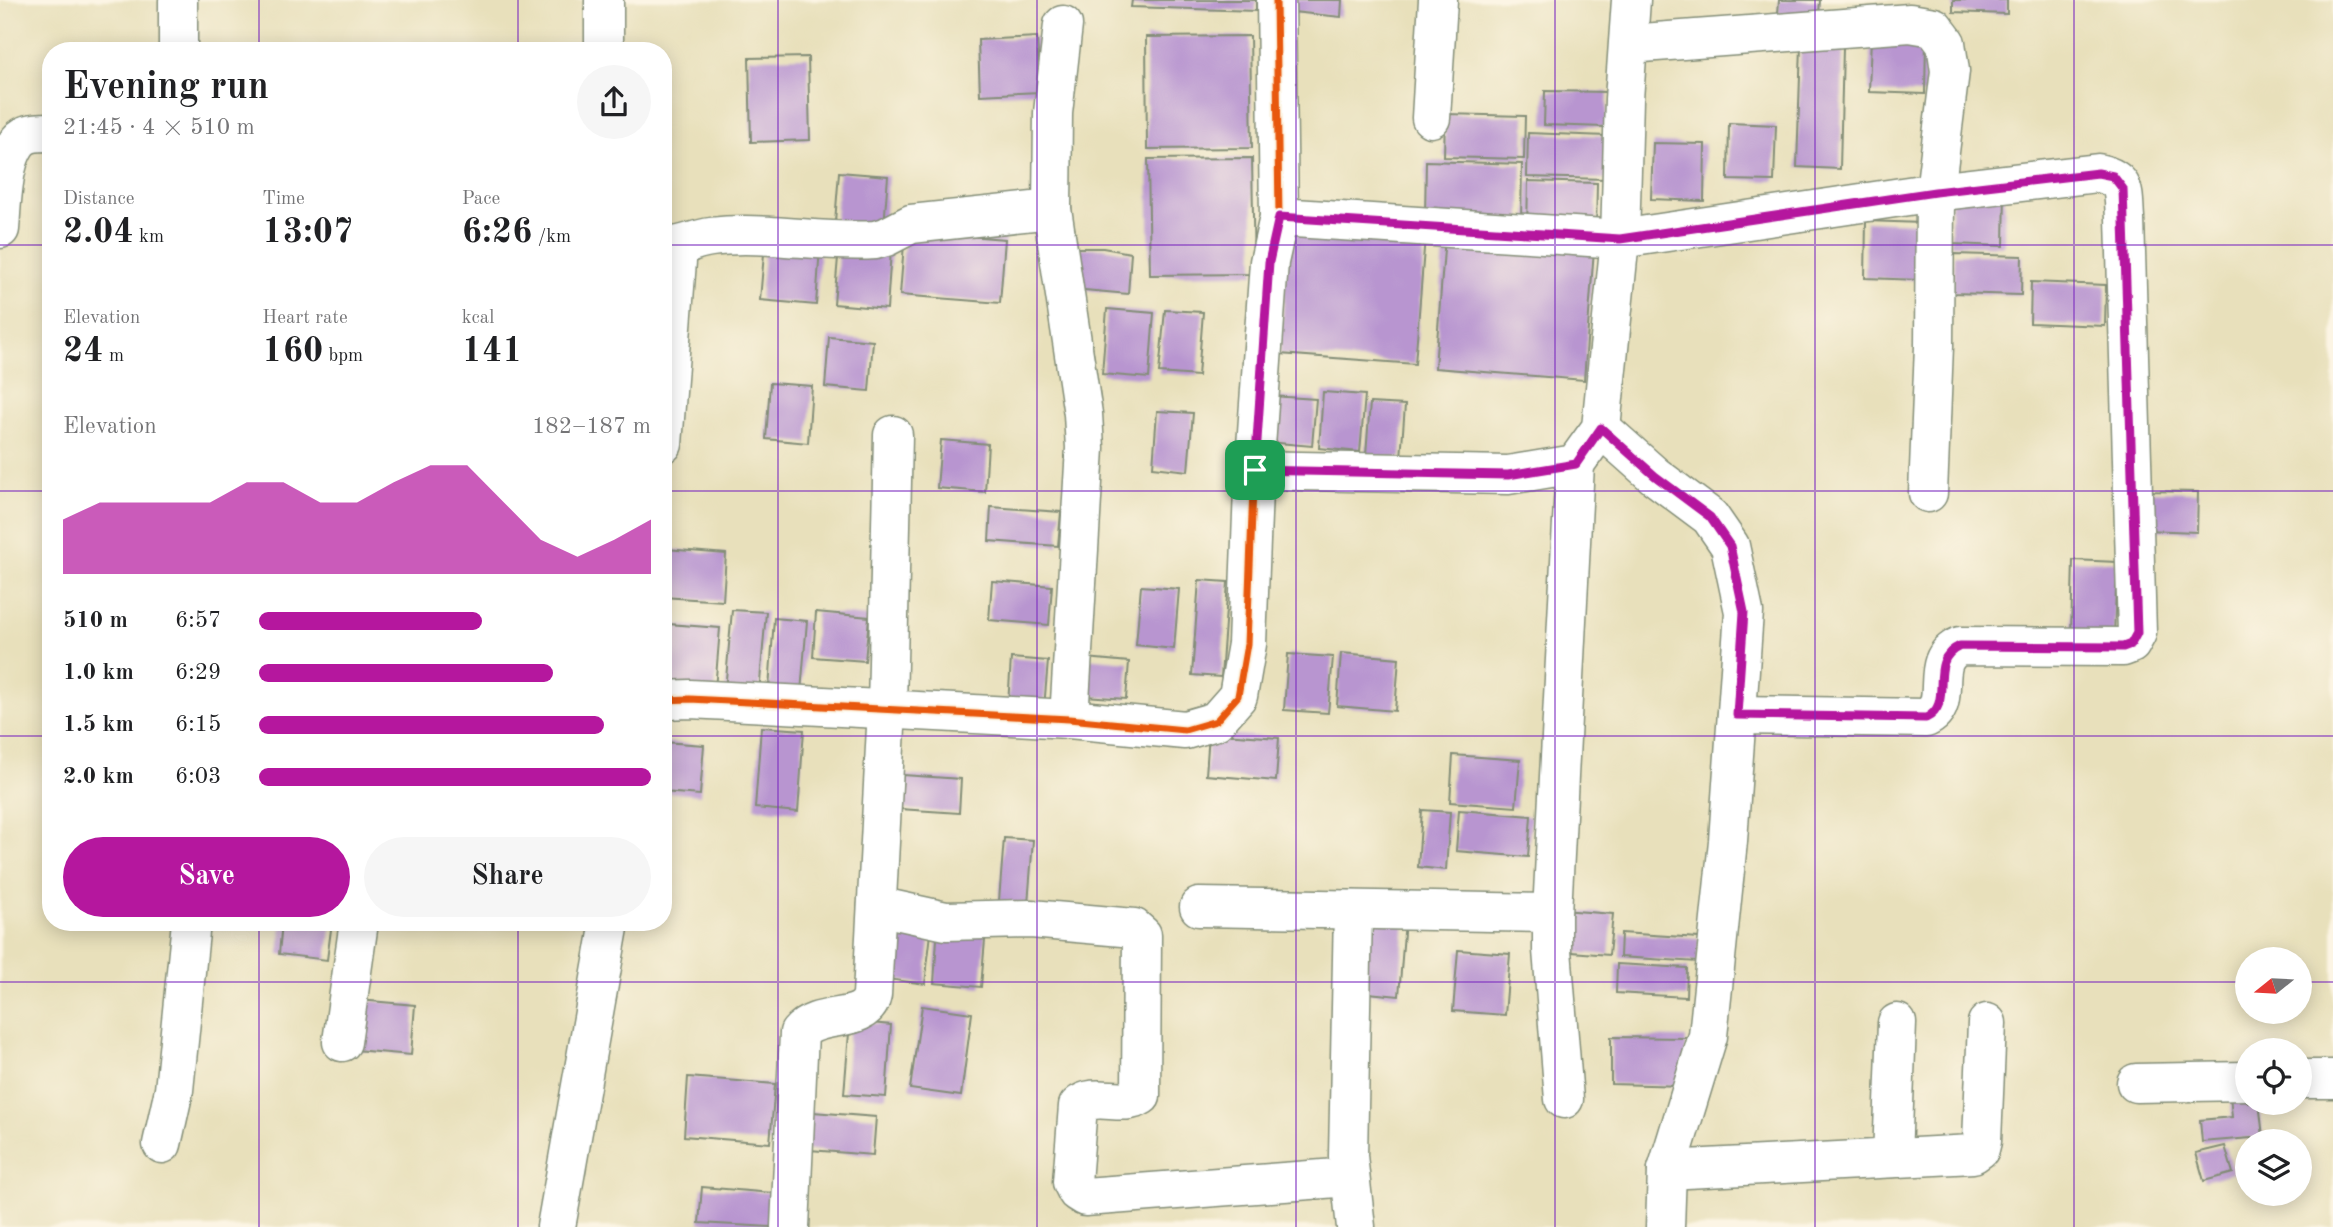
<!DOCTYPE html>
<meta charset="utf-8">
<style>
body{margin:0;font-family:"Old Standard TT",serif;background:#f6f6f6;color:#202124;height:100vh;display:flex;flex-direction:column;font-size:26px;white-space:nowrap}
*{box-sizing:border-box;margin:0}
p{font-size:23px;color:#757577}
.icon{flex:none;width:38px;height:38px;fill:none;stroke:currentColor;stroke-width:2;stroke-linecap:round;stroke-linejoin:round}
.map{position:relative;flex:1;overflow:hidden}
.details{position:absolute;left:42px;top:42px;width:630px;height:889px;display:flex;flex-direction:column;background:#fff;border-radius:28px;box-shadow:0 4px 18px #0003}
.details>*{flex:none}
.needle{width:46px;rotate:252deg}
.buttons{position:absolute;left:2235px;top:947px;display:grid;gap:14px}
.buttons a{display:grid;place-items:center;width:77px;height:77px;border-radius:50%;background:#fff;box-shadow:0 4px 18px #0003;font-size:35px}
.pin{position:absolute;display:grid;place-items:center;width:60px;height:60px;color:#fff;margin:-30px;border-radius:14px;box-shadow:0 4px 10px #0006}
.round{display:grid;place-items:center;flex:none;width:74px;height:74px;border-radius:37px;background:#f6f6f6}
.overview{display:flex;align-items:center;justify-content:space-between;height:119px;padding:0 21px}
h1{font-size:38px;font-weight:800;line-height:52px}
.metrics{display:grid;grid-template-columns:repeat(3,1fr);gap:10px;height:119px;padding:7px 21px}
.metrics div{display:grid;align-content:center}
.metrics b{font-size:35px;font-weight:800}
.metrics small{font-size:19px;font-weight:400}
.metrics p{font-size:19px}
.chart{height:196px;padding:14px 21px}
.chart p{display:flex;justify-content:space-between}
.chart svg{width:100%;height:126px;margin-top:7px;fill:#b5179e;opacity:.7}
.primary-button{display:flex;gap:14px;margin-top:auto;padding:14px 21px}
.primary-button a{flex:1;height:80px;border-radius:42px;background:#b5179e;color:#fff;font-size:28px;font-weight:800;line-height:80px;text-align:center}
.primary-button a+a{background:#f6f6f6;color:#202124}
ul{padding:0 21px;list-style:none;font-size:23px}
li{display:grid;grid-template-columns:112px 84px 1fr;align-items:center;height:52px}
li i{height:18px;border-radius:9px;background:#b5179e}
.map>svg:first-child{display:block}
</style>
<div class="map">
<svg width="2333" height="1227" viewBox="0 0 2333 1227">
<rect width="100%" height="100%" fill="#fcf5e5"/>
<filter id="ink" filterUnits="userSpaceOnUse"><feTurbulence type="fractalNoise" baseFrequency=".0143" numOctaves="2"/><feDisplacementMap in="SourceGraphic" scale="14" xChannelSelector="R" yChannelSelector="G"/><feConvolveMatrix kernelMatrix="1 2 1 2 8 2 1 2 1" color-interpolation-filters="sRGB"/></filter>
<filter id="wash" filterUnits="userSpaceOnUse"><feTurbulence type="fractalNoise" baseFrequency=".00686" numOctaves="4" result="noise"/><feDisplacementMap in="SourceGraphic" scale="28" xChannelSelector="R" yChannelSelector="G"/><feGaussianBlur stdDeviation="1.57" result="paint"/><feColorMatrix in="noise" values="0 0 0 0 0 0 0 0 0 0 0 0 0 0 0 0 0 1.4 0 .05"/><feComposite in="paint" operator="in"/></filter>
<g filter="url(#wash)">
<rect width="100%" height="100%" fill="#e8e0bb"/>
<g id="blocks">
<!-- building -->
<g fill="#b895d0">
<path d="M 1132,0 L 1256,0 L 1256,11 L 1131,7 Z"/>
<path d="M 1294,0 L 1342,0 L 1341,17 L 1293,12 Z"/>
<path d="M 1779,0 L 1820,0 L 1819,15 L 1778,14 Z"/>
<path d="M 1953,0 L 2007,0 L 2007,14 L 1953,12 Z"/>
<path d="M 1250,36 L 1252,148 L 1147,149 L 1146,37 Z"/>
<path d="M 1037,37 L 1040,92 L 980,95 L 978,40 Z"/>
<path d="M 1871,37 L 1926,38 L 1925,94 L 1869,92 Z"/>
<path d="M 1801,45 L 1843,47 L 1840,169 L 1797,167 Z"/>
<path d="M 808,57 L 810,140 L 751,142 L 749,58 Z"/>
<path d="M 1545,91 L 1608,92 L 1606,127 L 1544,125 Z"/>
<path d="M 1445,114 L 1525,116 L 1524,159 L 1444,157 Z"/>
<path d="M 1729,123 L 1776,125 L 1774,181 L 1728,180 Z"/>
<path d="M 1528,133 L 1607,136 L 1607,179 L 1527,177 Z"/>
<path d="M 1653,143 L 1705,144 L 1704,201 L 1651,199 Z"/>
<path d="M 1252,158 L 1254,274 L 1150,275 L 1148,159 Z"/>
<path d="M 1426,161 L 1522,164 L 1521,220 L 1425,217 Z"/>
<path d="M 839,172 L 888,176 L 884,226 L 835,222 Z"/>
<path d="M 1528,181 L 1597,183 L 1596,232 L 1527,230 Z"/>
<path d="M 2005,190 L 2004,246 L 1951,244 L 1951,195 Z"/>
<path d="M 1866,221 L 1922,223 L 1921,280 L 1865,278 Z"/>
<path d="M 1289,225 L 1425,236 L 1415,364 L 1280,354 Z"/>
<path d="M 905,231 L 1005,239 L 1000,303 L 900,295 Z"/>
<path d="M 1445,236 L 1594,249 L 1584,380 L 1435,368 Z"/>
<path d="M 765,242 L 820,247 L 816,305 L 760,300 Z"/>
<path d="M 839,246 L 891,250 L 887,309 L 834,304 Z"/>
<path d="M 1077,248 L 1103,248 L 1131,253 L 1128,294 L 1074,289 Z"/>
<path d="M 1954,254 L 2022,256 L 2021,295 L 1953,293 Z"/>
<path d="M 2031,282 L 2106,285 L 2105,326 L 2030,323 Z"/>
<path d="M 1107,309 L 1154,313 L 1149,378 L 1102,374 Z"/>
<path d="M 1165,310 L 1203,312 L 1198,376 L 1159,373 Z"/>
<path d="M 829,337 L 873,341 L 869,391 L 825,387 Z"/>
<path d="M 770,383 L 812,386 L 808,443 L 766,439 Z"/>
<path d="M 1323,392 L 1365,395 L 1360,452 L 1319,448 Z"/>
<path d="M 1271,396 L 1316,399 L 1312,446 L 1267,442 Z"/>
<path d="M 1370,403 L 1405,405 L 1401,458 L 1366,455 Z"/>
<path d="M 1157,411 L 1193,413 L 1188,471 L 1153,467 Z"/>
<path d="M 941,440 L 988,444 L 985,492 L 937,488 Z"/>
<path d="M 2145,491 L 2198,492 L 2197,532 L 2145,530 Z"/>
<path d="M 991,507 L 1061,512 L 1058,546 L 989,541 Z"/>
<path d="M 666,549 L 726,554 L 723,601 L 663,597 Z"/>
<path d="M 2073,560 L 2117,562 L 2114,636 L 2071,635 Z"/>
<path d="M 1199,580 L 1228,582 L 1221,677 L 1192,675 Z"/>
<path d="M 992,581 L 1052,586 L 1049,625 L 989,620 Z"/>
<path d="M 1141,586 L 1179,589 L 1174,649 L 1136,645 Z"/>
<path d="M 732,610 L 766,612 L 759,693 L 725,691 Z"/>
<path d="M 816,612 L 869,617 L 865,661 L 813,657 Z"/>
<path d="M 774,618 L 807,621 L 801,692 L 769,689 Z"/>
<path d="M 668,624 L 720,628 L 715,690 L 663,686 Z"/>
<path d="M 1341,653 L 1399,658 L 1395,711 L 1337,706 Z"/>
<path d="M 1288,654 L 1333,657 L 1328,713 L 1284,710 Z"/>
<path d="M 1075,657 L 1129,662 L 1126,699 L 1072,695 Z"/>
<path d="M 1011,658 L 1048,661 L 1044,708 L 1008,705 Z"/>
<path d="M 761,727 L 804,730 L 798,812 L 755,808 Z"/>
<path d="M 1209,733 L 1279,738 L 1276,781 L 1206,775 Z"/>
<path d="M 663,742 L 704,745 L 700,795 L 663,792 Z"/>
<path d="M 1453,755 L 1520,760 L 1516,807 L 1450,802 Z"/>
<path d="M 903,775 L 961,779 L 959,813 L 900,809 Z"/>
<path d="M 1422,810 L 1450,812 L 1446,870 L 1418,867 Z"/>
<path d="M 1459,810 L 1531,816 L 1528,857 L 1456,851 Z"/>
<path d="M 1004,838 L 1033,840 L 1028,904 L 999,901 Z"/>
<path d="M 1562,910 L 1613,914 L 1609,955 L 1559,951 Z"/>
<path d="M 1364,917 L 1405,920 L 1399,996 L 1358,992 Z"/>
<path d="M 887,919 L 932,925 L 925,984 L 879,978 Z"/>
<path d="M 282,922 L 332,922 L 327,960 L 279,954 Z"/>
<path d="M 938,925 L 986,928 L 981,987 L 934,983 Z"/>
<path d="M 1621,933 L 1699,938 L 1698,962 L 1620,957 Z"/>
<path d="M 1458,950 L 1510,954 L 1505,1015 L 1453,1011 Z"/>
<path d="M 1617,964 L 1687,968 L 1686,997 L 1616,993 Z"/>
<path d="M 359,1000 L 415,1005 L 411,1055 L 355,1050 Z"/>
<path d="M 922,1006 L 972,1013 L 961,1096 L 910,1089 Z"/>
<path d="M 850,1021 L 891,1025 L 886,1097 L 844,1094 Z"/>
<path d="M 1611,1037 L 1686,1038 L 1686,1086 L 1611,1084 Z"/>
<path d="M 688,1077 L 775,1084 L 770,1143 L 684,1136 Z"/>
<path d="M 2247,1094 L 2247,1102 L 2259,1102 L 2263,1137 L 2202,1142 L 2200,1120 L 2232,1117 L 2230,1095 Z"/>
<path d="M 800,1111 L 876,1117 L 873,1155 L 797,1149 Z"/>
<path d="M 2225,1146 L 2233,1173 L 2204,1181 L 2196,1153 Z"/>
<path d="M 702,1187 L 773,1193 L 771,1227 L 699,1223 Z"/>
</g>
</g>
</g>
<g filter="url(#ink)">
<use href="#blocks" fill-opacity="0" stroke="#848e78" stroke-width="2"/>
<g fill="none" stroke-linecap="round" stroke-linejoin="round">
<!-- minor casing -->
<g stroke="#848e78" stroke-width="41">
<g id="minor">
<path d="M 178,0 L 178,51"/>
<path d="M 604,0 L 604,51"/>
<path d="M 1629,44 L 1910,23 L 1934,27 L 1946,43 L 1950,71 L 1935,192 L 1934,346 L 1928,493"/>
<path d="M 1431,118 L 1438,0"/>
<path d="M 1052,209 L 1083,414 L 1085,448 L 1069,719"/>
<path d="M 1279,217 L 1620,239 L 1935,192 L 2098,173 C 2127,179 2123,193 2125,218 L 2137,633 L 2131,644 L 2123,647 L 1960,646 C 1925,661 1956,704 1926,718 L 1737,715"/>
<path d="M 0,229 C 2,205 2,142 29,134 C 35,132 44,132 51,132"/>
<path d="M 663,246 C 683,248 693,239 711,237 C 764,230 823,244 875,240 L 886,237 L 911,224 L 1052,209 L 1053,113 L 1063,25"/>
<path d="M 1601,428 L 1655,476 L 1710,517 L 1730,546 L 1744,612 L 1728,841 L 1708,1036 L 1667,1170 L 1665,1227"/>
<path d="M 663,444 L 678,248"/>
<path d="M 1255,470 L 1508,475 L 1575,464 L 1601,428 L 1620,239 L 1624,99 L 1631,0"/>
<path d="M 663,700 L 690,699 L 1069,719 L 1185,730 L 1216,721 L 1238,696 L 1247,644 L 1253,489 L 1269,262 L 1279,217 L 1276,0"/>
<path d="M 877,906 L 946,921 L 1031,919 L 1134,928 L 1142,935 L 1141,1096 C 1122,1108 1095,1091 1078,1106 L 1072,1182 L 1077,1192 L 1085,1197 L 1350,1177"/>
<path d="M 1199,907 L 1552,913"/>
<path d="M 1353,910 L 1348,1156 L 1356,1227"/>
<path d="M 342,1042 L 359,922"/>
<path d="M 2300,1079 L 2333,1079"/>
<path d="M 2136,1083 L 2247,1081"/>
<path d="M 1564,1099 L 1552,950 L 1552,913 L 1575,464"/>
<path d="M 162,1144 L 174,1090 L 191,922"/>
<path d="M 1892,1158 L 1897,1023"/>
<path d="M 1667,1170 L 1973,1154 L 1980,1149 L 1982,1141 L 1987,1023"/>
<path d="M 556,1227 L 610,922"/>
<path d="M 790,1227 L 799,1033 C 819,1009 866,1026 872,995 L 887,708 L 893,435"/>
</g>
</g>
<!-- minor -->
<use href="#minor" stroke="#fff" stroke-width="38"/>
<!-- cycleway casing -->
<g stroke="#fcf5e5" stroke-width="11">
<g id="cycleway">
<path d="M 1279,217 L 1620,239 L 1935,192 L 2098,173 C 2127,179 2123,193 2125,218 L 2137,633 L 2131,644 L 2123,647 L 1960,646 C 1925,661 1956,704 1926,718 L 1737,715"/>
<path d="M 663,700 L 690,699 L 1069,719 L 1185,730 L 1216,721 L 1238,696 L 1247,644 L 1253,489 L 1269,262 L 1279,217 L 1276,0"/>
</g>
</g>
<!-- cycleway -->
<use href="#cycleway" stroke="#e8590c" stroke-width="7"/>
</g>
</g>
<g fill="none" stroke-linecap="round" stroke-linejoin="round" filter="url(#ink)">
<!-- route casing -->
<g stroke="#fff" stroke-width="14">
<path id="route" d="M 2098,173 L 2113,176 L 2123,189 L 2137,633 L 2131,644 L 2123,647 L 1960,646 C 1925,661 1956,704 1926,718 L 1737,715 L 1744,612 L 1730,546 L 1710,517 L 1655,476 L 1601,428 L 1576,464 L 1508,475 L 1255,470 L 1269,262 L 1279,217 L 1620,239 L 1935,192 Z"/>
</g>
<!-- route -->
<use href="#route" stroke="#b5179e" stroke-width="9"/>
</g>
<!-- grid -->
<path fill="none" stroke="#7b2cbf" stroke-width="2" stroke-opacity="0.55" d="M 259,0 L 259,51M 518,0 L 518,51M 778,0 L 778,1227M 1037,0 L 1037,1227M 1296,0 L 1296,1227M 1555,0 L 1555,1227M 1815,0 L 1815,1227M 2074,0 L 2074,1227M 0,245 L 51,245M 663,245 L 2333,245M 0,491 L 51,491M 663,491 L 2333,491M 0,736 L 51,736M 663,736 L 2333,736M 259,922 L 259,1227M 518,922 L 518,1227M 0,982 L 2247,982M 2300,982 L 2333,982"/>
</svg>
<div class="buttons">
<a><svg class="needle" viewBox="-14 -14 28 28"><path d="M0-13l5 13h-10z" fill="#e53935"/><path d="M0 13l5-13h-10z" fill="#757577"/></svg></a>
<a><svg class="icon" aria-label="locate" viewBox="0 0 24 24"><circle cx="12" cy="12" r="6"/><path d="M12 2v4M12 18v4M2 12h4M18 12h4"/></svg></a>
<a><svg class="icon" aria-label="layers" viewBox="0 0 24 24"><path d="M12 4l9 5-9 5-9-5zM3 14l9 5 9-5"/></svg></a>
</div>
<div class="pin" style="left:1255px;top:470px;background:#1e9e55"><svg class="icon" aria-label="arrive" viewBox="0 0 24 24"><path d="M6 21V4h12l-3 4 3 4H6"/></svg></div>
<section class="details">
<div class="overview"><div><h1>Evening run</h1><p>21:45 · 4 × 510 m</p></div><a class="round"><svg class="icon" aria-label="share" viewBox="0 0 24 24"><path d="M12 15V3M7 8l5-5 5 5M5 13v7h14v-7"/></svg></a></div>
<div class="metrics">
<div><p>Distance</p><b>2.04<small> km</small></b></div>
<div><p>Time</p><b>13:07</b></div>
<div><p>Pace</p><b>6:26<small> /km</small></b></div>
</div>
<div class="metrics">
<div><p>Elevation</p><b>24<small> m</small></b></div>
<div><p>Heart rate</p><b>160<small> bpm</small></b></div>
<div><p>kcal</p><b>141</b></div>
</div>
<div class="chart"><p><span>Elevation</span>182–187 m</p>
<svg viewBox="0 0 160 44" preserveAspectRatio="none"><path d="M0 44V25L10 19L20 19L30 19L40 19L50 12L60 12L70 19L80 19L90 12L100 6L110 6L120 19L130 32L140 38L150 32L160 25V44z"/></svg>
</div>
<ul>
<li><b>510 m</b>6:57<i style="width:57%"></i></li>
<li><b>1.0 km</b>6:29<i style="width:75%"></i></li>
<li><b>1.5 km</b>6:15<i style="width:88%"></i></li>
<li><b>2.0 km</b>6:03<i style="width:100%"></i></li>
</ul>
<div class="primary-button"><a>Save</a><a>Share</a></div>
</section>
</div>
